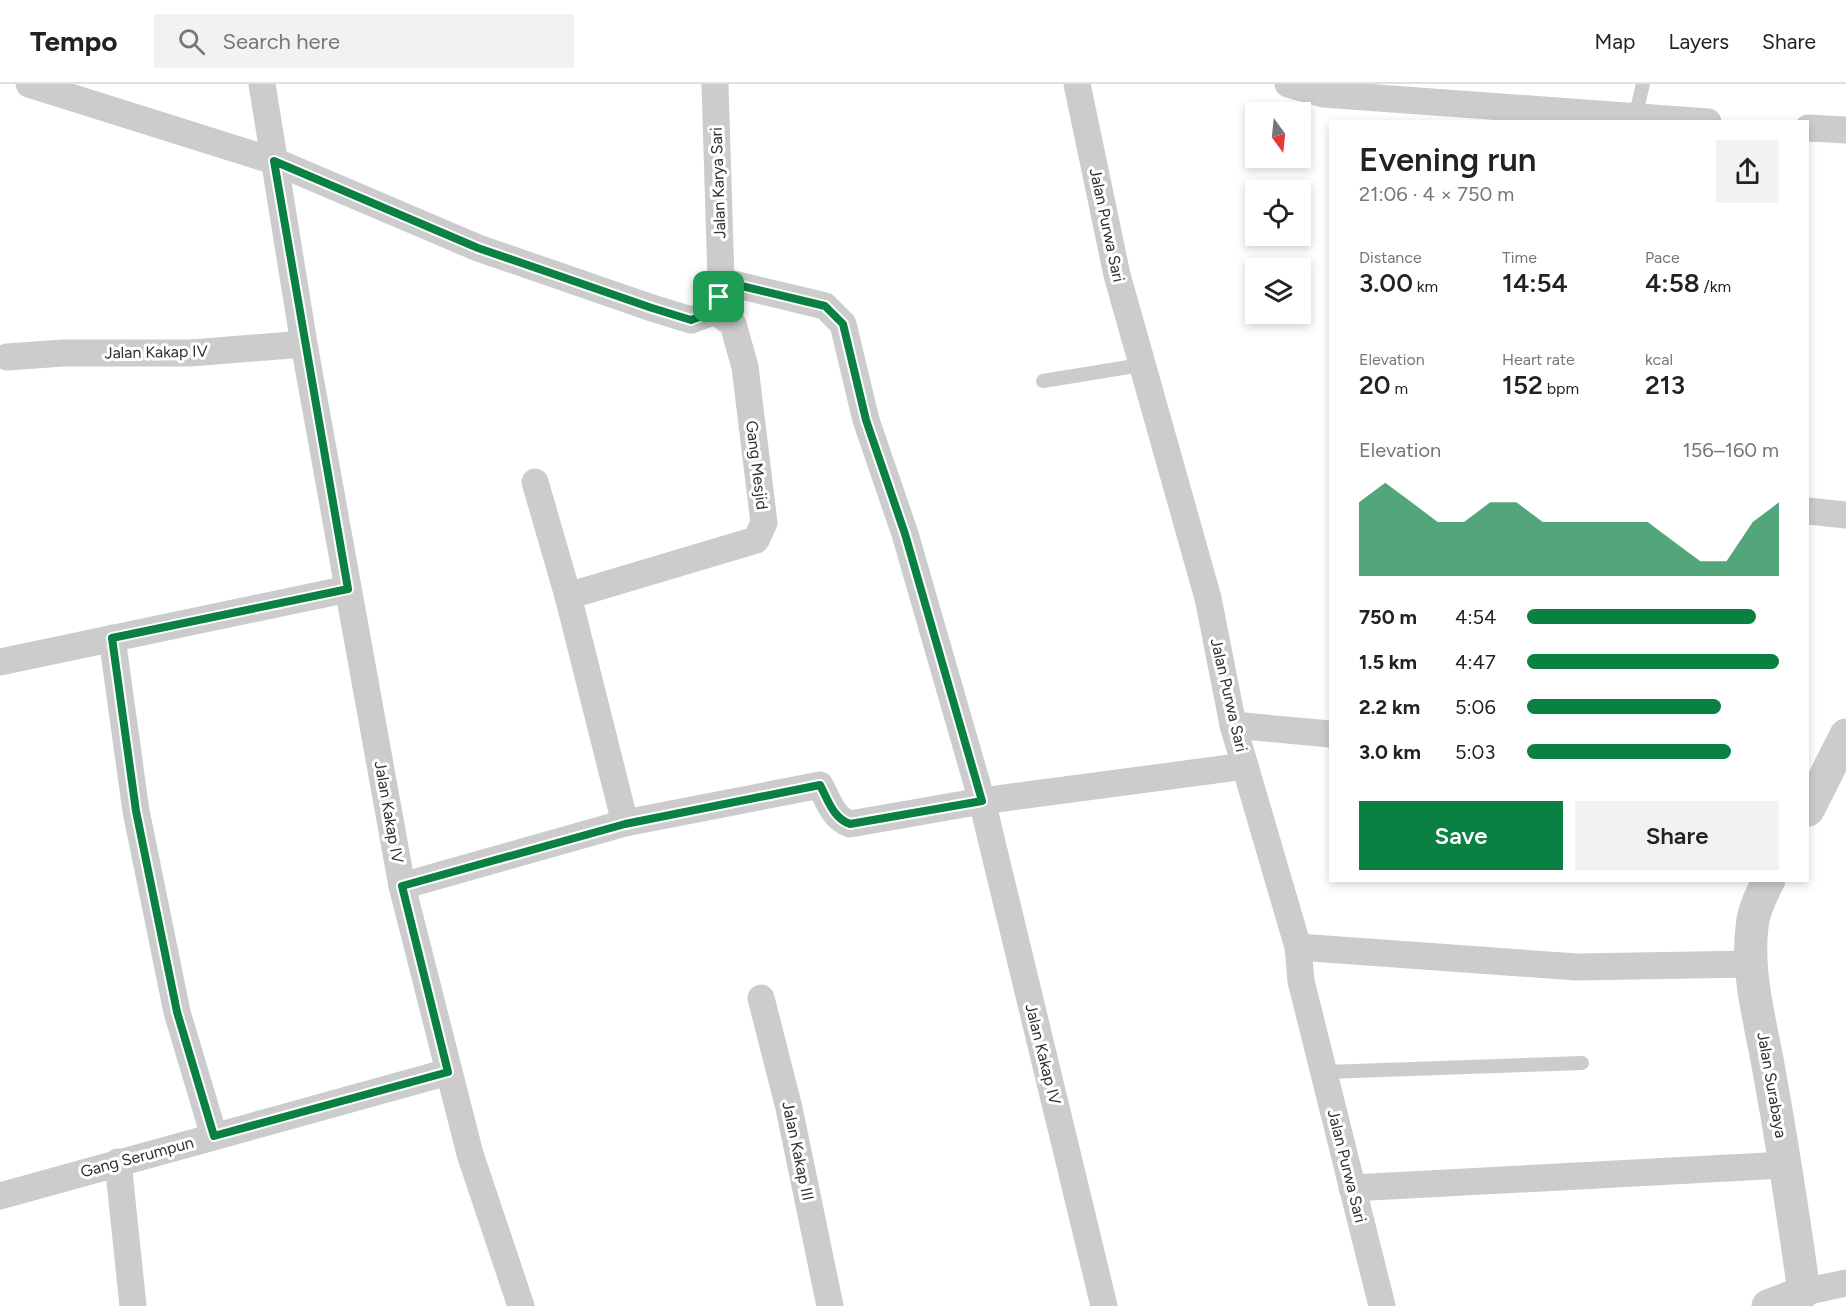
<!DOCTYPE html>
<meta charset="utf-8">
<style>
body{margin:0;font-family:Figtree,sans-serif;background:#f2f2f2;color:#222;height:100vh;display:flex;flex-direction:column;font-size:22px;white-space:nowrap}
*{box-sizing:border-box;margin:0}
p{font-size:20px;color:#767676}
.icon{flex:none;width:33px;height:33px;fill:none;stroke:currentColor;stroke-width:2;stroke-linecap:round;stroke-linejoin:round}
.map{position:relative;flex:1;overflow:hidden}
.details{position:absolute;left:1329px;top:36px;width:480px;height:762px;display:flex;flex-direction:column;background:#fff;border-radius:0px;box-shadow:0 3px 9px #0003}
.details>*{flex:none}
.needle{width:39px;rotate:165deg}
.buttons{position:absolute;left:1245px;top:18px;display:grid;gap:12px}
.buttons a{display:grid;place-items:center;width:66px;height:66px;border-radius:0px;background:#fff;box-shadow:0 3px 9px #0003;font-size:30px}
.pin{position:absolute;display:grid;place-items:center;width:51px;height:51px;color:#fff;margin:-26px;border-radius:12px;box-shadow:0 3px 9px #0006}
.round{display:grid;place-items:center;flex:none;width:63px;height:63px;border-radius:0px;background:#f2f2f2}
.overview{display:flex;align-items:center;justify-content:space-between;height:102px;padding:0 30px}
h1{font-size:33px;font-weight:600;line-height:45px}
.stats{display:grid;grid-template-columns:repeat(3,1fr);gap:9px;height:102px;padding:6px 30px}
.stats div{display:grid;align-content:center}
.stats b{font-size:26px;font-weight:600}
.stats small{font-size:16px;font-weight:400}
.stats p{font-size:16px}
.chart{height:168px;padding:12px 30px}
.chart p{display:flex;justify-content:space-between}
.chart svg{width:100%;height:108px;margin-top:6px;fill:#0b8043;opacity:.7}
.action{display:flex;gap:12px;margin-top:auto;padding:12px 30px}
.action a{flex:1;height:69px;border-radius:0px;background:#0b8043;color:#fff;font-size:24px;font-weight:600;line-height:69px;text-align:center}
.action a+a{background:#f2f2f2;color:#222}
ul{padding:0 30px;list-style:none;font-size:20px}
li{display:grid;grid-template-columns:96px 72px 1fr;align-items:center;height:45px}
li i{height:15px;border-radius:8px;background:#0b8043}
header{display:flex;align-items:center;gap:36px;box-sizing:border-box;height:84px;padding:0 30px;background:#fff;border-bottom:2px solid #e0e0e0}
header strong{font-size:28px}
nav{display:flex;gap:33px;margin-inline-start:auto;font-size:21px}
.search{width:420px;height:54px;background:#f2f2f2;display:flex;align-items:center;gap:15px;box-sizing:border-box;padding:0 21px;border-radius:0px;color:#767676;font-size:22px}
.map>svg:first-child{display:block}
</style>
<header>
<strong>Tempo</strong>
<div class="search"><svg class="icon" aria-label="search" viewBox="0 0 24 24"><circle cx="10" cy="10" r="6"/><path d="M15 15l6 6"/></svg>Search here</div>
<nav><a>Map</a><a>Layers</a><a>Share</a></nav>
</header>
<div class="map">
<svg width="1846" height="1222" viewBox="0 0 1846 1222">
<rect width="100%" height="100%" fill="#fff"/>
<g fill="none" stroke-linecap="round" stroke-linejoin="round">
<!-- service -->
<g stroke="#ccc" stroke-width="14">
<path d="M 1635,33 L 1643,0"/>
<path d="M 1043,297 L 1141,281"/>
<path d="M 1325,988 L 1582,979"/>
</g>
<!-- minor -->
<g stroke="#ccc" stroke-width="27">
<path d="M 29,0 L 274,77 L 478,164 L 652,224 L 691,236 L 715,227 L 721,197 L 715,0"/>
<path d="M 262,0 L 304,260 L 402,802 L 470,1070 L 521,1222"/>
<path d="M 1077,0 L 1117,191 L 1208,514 L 1233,641 L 1298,863 L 1301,897 L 1382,1222"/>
<path d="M 1288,0 L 1323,10 L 1708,38"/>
<path d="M 1808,44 L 1846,46"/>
<path d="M 721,197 L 825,222 L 843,240 L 866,336 L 905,450 L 982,717 L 1104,1222"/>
<path d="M 7,273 L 63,269 L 191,269 L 304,260"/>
<path d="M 535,398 L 568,512 L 625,739"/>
<path d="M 1808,427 L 1846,431"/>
<path d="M 568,512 L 756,456 L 764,439 L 745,283 L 733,240 L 715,227"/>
<path d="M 112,554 L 136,727 L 177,928 L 214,1052"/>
<path d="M 0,578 L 348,505"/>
<path d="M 1233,641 L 1330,650"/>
<path d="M 402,802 L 625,739 L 820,701 C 828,716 833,734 850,740 L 982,717 L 1245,682"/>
<path d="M 1298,863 L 1577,883 L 1752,880"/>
<path d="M 761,914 L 789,1024 L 830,1222"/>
<path d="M 118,1078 L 133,1222"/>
<path d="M 1352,1104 L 1786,1081"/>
<path d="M 0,1112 L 448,988"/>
<path d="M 1804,1208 L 1846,1199"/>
</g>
<!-- tertiary -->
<g stroke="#ccc" stroke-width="33">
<path d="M 1808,726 L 1846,651"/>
<path d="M 1768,1222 L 1804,1208 C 1794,1136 1783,1064 1770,992 C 1762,944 1746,892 1752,843 C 1753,827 1761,811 1769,796"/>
</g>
</g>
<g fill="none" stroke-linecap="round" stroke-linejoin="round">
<!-- route casing -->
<g stroke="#fff" stroke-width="12">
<path id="route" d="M 274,77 L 478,164 L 652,224 L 691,236 L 715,227 L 721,197 L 825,222 L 843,240 L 866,336 L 905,450 L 982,717 L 850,740 C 833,734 828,716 820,701 L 625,740 L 402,802 L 448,988 L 214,1052 L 177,928 L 136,727 L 112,554 L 348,505 Z"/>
</g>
<!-- route -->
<use href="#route" stroke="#0b8043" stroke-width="8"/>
</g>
<g text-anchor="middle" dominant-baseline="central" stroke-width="6" stroke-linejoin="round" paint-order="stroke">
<!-- street labels -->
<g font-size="16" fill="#2f2f2f" stroke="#fff">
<text transform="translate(718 99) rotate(-92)">Jalan Karya Sari</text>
<text transform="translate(1107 141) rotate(78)">Jalan Purwa Sari</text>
<text transform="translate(156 268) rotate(-1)">Jalan Kakap IV</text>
<text transform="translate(757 381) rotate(83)">Gang Mesjid</text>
<text transform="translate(1229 611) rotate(77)">Jalan Purwa Sari</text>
<text transform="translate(389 728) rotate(80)">Jalan Kakap IV</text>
<text transform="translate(1043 970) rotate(76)">Jalan Kakap IV</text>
<text transform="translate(1772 1001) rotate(80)">Jalan Surabaya</text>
<text transform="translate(798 1067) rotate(78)">Jalan Kakap III</text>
<text transform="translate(137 1073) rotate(-15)">Gang Serumpun</text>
<text transform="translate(1347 1082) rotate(76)">Jalan Purwa Sari</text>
</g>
</g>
</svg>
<div class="buttons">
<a><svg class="needle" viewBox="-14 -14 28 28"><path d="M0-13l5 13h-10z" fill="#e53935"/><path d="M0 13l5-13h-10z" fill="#767676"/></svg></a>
<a><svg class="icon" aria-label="locate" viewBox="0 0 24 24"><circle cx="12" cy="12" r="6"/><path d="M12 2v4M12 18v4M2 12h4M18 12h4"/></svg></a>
<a><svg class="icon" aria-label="layers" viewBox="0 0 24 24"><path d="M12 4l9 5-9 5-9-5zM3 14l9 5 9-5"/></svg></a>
</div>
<div class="pin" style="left:719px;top:213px;background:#1e9e55"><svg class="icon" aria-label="arrive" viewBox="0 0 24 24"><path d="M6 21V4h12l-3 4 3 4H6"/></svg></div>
<section class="details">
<div class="overview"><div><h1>Evening run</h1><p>21:06 · 4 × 750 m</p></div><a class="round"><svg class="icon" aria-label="share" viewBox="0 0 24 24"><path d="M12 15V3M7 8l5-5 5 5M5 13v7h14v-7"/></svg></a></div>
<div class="stats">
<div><p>Distance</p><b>3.00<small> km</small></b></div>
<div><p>Time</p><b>14:54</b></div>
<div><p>Pace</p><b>4:58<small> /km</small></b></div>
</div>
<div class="stats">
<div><p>Elevation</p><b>20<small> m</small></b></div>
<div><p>Heart rate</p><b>152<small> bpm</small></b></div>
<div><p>kcal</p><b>213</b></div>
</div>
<div class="chart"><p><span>Elevation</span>156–160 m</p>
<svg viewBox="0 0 160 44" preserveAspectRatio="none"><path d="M0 44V14L10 6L20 14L30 22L40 22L50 14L60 14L70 22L80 22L90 22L100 22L110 22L120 30L130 38L140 38L150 22L160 14V44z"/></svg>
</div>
<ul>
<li><b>750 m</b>4:54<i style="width:91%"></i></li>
<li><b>1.5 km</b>4:47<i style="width:100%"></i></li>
<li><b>2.2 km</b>5:06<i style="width:77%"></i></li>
<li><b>3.0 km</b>5:03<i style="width:81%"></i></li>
</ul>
<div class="action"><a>Save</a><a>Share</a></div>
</section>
</div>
